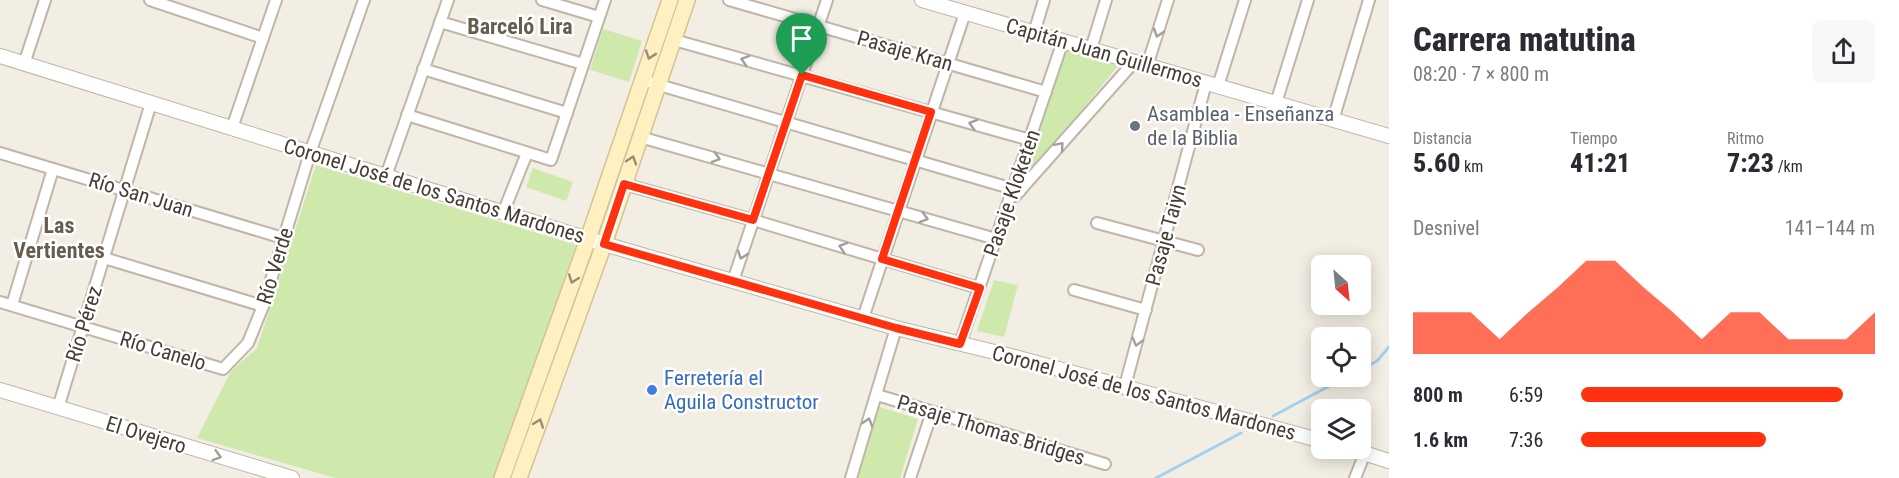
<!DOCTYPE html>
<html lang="es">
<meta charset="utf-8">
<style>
body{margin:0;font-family:"Roboto Condensed",sans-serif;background:#f7f7f7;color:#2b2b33;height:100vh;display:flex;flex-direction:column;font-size:22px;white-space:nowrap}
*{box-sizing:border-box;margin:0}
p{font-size:20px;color:#7c7c81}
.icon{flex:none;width:33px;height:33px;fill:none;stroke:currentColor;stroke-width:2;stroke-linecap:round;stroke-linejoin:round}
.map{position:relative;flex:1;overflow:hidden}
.drawer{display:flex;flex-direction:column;background:#fff;width:510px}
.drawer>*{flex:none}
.needle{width:39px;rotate:153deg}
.buttons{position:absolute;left:1311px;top:255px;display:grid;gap:12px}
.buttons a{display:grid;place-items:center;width:60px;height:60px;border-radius:9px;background:#fff;box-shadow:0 3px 15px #0003;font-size:30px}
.pin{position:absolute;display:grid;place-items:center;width:51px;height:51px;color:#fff;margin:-62px -26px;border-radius:50% 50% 50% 0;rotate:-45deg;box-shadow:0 0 6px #0007}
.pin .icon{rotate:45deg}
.round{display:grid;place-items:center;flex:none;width:63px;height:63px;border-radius:9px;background:#f7f7f7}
.head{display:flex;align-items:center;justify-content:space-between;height:102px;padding:0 24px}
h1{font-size:33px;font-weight:800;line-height:45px}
.figures{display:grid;grid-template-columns:repeat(3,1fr);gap:9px;height:102px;padding:6px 24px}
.figures div{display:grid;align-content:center}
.figures b{font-size:26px;font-weight:800}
.figures small{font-size:16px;font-weight:400}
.figures p{font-size:16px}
.chart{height:168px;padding:12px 24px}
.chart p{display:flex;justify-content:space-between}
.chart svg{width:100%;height:108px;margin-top:6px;fill:#ff310f;opacity:.7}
ul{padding:0 24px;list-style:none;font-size:20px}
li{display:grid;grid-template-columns:96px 72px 1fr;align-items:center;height:45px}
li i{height:15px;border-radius:8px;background:#ff310f}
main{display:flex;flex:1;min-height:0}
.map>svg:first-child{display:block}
</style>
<main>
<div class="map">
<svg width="1389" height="478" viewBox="0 0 1389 478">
<rect width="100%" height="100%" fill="#f3eee4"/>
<!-- green -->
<g fill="#cee9ab">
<path d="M 603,29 L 642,41 L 629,82 L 590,70 Z"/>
<path d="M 1066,41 L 1123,60 L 1019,186 Z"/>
<path d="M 316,165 L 576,245 L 494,478 L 335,478 L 197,438 L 231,371 L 257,348 Z"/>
<path d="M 533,168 L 573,182 L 566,201 L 526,187 Z"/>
<path d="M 994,280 L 1018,285 L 1004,337 L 977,331 Z"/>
<path d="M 877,406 L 918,419 L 900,478 L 855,478 Z"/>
</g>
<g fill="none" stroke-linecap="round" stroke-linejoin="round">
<!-- stream -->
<g stroke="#9ed1f2" stroke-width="3">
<path d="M 1360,370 L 1377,361 L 1389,347"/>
<path d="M 1273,416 L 1348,376"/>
<path d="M 1156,478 L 1241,433"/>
</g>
<!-- minor casing -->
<g stroke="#bfb6a7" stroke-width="14">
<g id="minor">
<path d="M 150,0 L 263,38"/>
<path d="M 542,0 L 599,17"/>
<path d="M 729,0 L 1046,92"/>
<path d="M 440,22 L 583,64"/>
<path d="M 1034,33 L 1044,0"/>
<path d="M 674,40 L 1030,140"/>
<path d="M 1091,49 L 1106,0"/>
<path d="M 24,64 L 45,0"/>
<path d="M 1147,66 L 1168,0"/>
<path d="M 423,69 L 567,113"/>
<path d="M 642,80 L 1020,191"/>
<path d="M 1218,86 L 1245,0"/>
<path d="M 1276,103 L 1308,0"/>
<path d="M 407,115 L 551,160 L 605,0"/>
<path d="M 1333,120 L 1369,0"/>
<path d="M 232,128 L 276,0"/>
<path d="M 640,137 L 996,239"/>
<path d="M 0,153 L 283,238"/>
<path d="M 386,176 L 448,0"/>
<path d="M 624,184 L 753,220 L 979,288"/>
<path d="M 1015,196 L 1134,62"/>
<path d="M 503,213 L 527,153"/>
<path d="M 1097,223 L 1198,250"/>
<path d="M 104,258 L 263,306"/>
<path d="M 733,281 L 827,0"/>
<path d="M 1074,290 L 1146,310"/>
<path d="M 0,302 L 223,369 L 248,343 L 263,306 L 310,153 L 364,0"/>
<path d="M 12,305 L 53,169"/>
<path d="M 863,318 L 965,13"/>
<path d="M 960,344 L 1063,41"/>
<path d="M 1125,386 L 1206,83"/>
<path d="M 877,395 L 1105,464"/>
<path d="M 58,408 L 151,103"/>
<path d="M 851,478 L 896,328"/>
<path d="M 910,478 L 932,412"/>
<path d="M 1355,478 L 1365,453"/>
</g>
</g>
<!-- tertiary casing -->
<g stroke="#bfb6a7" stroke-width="16">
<g id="tertiary">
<path d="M 922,0 L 1389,136"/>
<path d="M 0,56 L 604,244 L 896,328 L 1011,356 L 1322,441"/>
<path d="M 0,390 L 292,478"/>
<path d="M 1348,448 L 1389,461"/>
</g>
</g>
<!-- secondary casing -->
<g stroke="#d5c292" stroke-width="18">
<g id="secondary">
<path d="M 502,478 L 588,239 L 670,0"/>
<path d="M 519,478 L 604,244 L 687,0"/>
</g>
</g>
<!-- minor -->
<use href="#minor" stroke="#fff" stroke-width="10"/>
<!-- tertiary -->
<use href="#tertiary" stroke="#fff" stroke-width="14"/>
<!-- secondary -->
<use href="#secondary" stroke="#fff0c2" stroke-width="15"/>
</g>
<!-- one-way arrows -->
<defs><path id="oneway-chevron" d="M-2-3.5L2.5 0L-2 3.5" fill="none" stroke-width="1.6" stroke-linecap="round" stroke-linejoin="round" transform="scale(1.5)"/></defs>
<g stroke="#a29e9a">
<use href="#oneway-chevron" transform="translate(1158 33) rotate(108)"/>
<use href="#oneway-chevron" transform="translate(745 60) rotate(-164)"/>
<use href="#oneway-chevron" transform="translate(973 124) rotate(-164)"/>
<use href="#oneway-chevron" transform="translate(1060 146) rotate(-49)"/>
<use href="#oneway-chevron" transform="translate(716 158) rotate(16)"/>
<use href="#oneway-chevron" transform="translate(924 218) rotate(16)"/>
<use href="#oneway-chevron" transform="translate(843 247) rotate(-163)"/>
<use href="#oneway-chevron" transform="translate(742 255) rotate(109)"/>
<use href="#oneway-chevron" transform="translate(1137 342) rotate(105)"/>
<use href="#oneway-chevron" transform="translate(868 422) rotate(-73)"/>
<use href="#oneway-chevron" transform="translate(217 456) rotate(16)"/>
</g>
<g stroke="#998e74">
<use href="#oneway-chevron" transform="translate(650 55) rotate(109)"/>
<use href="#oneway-chevron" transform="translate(632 160) rotate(-72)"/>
<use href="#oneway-chevron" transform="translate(573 279) rotate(110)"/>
<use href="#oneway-chevron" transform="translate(539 423) rotate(-70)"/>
</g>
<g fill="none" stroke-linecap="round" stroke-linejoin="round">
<!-- route casing -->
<g stroke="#fff" stroke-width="12">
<path id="route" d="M 802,75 L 931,112 L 882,259 L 980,288 L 960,344 L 896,328 L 604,244 L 624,184 L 753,220 Z"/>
</g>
<!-- route -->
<use href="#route" stroke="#ff310f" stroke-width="8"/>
</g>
<!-- markers -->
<circle fill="#6b7280" stroke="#fff" stroke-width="2" cx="1135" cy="126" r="6"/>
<circle fill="#3f7fe0" stroke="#fff" stroke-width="2" cx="652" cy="390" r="6"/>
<g text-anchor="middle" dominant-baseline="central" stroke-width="5" stroke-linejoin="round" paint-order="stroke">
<!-- street labels -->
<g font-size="21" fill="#453e34" stroke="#fff">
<text transform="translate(905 51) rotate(16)">Pasaje Kran</text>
<text transform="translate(1104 53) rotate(16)">Capitán Juan Guillermos</text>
<text transform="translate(434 191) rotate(17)">Coronel José de los Santos Mardones</text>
<text transform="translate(1012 193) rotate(-71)">Pasaje Kloketen</text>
<text transform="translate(141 195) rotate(17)">Río San Juan</text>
<text transform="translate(1166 235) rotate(-75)">Pasaje Taiyn</text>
<text transform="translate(275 266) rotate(-73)">Río Verde</text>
<text transform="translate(84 324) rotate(-73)">Río Pérez</text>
<text transform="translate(163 351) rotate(17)">Río Canelo</text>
<text transform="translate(1144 393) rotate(15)">Coronel José de los Santos Mardones</text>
<text transform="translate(991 430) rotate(17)">Pasaje Thomas Bridges</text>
<text transform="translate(146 435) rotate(17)">El Ovejero</text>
</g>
<!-- worship labels -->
<g font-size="21" fill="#5b616d" stroke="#fff" text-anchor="start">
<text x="1147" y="114">Asamblea - Enseñanza<tspan x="1147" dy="24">de la Biblia</tspan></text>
</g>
<!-- shop labels -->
<g font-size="21" fill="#366cbe" stroke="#fff" text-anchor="start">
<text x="664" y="378">Ferretería el<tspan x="664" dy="24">Aguila Constructor</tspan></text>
</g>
<!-- neighbourhood labels -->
<g font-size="22" font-weight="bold" fill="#685c4b" stroke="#fff">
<text x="520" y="26">Barceló Lira</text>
<text x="59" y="225">Las<tspan x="59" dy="25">Vertientes</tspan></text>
</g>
</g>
</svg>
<div class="buttons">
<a><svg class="needle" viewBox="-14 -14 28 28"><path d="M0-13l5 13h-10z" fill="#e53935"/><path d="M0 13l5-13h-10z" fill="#7c7c81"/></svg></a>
<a><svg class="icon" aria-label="locate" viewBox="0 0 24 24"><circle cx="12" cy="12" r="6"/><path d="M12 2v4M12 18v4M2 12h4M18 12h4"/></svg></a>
<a><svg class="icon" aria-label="layers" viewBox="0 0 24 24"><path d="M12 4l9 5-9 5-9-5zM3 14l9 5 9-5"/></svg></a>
</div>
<div class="pin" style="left:802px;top:75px;background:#1e9e55"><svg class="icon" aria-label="arrive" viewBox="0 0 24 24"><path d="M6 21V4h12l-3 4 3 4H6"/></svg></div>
</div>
<section class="drawer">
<div class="head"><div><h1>Carrera matutina</h1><p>08:20 · 7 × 800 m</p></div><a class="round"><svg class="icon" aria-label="share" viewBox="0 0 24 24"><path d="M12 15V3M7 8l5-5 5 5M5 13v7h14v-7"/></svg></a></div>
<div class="figures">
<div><p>Distancia</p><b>5.60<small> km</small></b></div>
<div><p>Tiempo</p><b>41:21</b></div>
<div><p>Ritmo</p><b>7:23<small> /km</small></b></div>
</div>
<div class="chart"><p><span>Desnivel</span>141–144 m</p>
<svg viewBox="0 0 160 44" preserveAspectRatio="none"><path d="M0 44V27L10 27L20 27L30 38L40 27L50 17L60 6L70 6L80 17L90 27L100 38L110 27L120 27L130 38L140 38L150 38L160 27V44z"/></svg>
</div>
<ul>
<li><b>800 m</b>6:59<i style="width:89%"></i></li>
<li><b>1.6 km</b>7:36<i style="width:63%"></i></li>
</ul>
</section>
</main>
